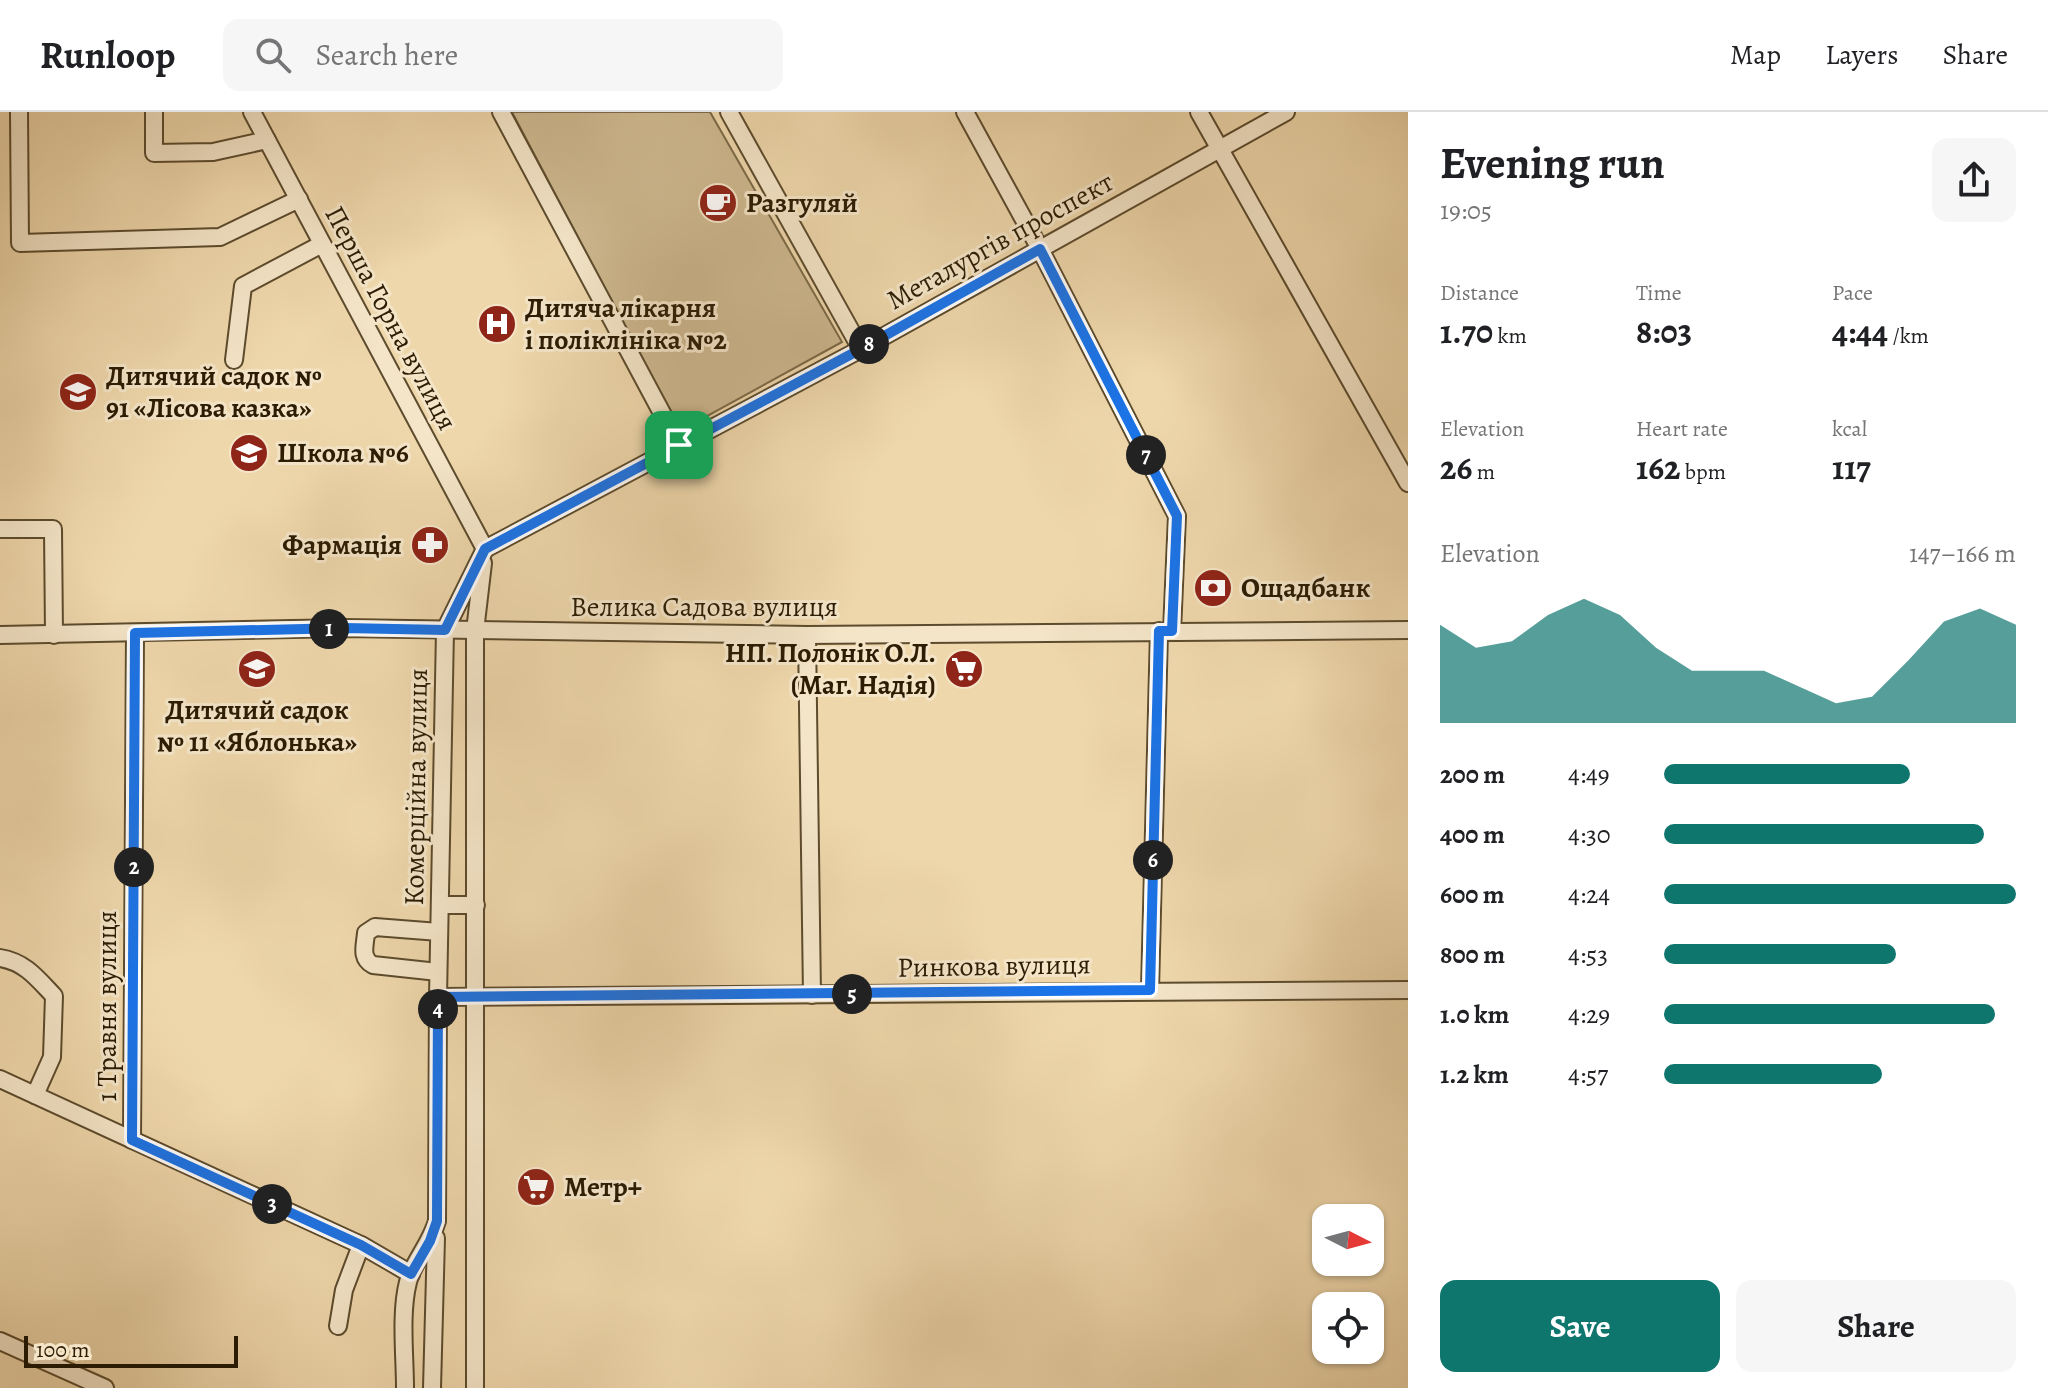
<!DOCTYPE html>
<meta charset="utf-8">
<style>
body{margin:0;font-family:Alegreya,serif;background:#f6f6f6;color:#202124;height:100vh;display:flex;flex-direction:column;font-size:30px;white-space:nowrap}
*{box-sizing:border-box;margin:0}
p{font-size:26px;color:#757577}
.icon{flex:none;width:44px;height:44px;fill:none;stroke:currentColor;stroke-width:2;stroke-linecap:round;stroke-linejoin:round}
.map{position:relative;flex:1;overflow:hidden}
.sheet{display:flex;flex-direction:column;background:#fff;width:640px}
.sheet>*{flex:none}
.needle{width:52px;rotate:96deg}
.fabs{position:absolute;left:1312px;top:1092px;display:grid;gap:16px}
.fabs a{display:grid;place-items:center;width:72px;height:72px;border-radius:16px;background:#fff;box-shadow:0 2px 6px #0004;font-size:40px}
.scale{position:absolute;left:24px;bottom:20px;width:214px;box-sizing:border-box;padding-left:8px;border:4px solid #2c1c03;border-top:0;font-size:22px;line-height:28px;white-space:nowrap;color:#2c1c03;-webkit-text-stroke:6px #f4e5c8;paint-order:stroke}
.pin{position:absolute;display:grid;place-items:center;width:68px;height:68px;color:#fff;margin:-34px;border-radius:16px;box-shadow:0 4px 12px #0006}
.km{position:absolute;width:40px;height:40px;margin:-20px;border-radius:50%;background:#222;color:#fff;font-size:22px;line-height:40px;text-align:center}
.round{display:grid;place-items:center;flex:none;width:84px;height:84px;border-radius:16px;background:#f6f6f6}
.headline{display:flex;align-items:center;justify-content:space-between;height:136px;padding:0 32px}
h1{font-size:44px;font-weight:600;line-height:60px}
.figures{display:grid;grid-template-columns:repeat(3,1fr);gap:12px;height:136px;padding:8px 32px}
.figures div{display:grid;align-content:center}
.figures b{font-size:34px;font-weight:600}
.figures small{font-size:22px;font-weight:400}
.figures p{font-size:22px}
.chart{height:224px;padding:16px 32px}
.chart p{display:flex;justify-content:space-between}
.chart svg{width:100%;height:144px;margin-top:8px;fill:#0f766e;opacity:.7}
.action{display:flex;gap:16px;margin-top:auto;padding:16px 32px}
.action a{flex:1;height:92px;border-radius:16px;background:#0f766e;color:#fff;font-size:32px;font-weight:600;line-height:92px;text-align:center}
.action a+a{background:#f6f6f6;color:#202124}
ul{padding:0 32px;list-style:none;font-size:26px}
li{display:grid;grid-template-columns:128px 96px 1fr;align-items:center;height:60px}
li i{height:20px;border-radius:10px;background:#0f766e}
header{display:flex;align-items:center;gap:48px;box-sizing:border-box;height:112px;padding:0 40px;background:#fff;border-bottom:2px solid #e0e0e0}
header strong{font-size:38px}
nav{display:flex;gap:44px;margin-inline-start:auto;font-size:28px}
.search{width:560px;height:72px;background:#f6f6f6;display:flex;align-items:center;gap:20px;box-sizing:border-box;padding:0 28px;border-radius:16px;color:#757577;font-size:30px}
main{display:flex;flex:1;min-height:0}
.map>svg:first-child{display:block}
</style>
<header>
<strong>Runloop</strong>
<div class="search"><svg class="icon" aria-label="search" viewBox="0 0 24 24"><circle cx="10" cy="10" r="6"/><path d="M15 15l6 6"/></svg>Search here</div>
<nav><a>Map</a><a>Layers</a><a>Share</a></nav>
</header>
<main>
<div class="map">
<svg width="1408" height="1276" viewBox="0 0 1408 1276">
<rect width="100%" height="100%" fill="#eed7ab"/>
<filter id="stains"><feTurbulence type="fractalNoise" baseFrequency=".0025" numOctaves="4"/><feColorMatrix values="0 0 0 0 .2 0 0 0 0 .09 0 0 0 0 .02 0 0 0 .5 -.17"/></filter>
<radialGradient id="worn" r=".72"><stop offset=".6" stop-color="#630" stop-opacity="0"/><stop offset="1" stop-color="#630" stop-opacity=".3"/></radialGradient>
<!-- green -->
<path fill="#cdb78e" stroke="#7c6a48" stroke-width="2" d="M 512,0 L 710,0 L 842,230 L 680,319 Z"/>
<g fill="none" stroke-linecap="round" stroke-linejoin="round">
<!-- minor casing -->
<g stroke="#5c4b2d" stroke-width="20">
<g id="minor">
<path d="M 19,0 L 20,131 L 220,125 L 299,87"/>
<path d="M 154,0 L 154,41 L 213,40 L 267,28"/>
<path d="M 252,0 L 485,437"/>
<path d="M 501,0 L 679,333"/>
<path d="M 729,0 L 861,237"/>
<path d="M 965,0 L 1040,137 L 1177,404 L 1172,519"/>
<path d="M 1199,0 L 1408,371"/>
<path d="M 234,248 L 243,174 L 322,132"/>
<path d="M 0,417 L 53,417 L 54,523"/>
<path d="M 485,437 L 861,237 L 1286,0"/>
<path d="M 0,523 L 344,516 L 807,523 L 1408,518"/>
<path d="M 807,523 L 812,883"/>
<path d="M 440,793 L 476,793"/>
<path d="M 0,846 C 25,850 37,866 54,884 L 52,945 L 35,983"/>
<path d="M 438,860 L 373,853 C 360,846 365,834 366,821 L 375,815 L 439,820"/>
<path d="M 1150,878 L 1159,519"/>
<path d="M 438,885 L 1408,878"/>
<path d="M 0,967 L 361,1133 L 411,1162"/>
<path d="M 132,1028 L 135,521"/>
<path d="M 338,1214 L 344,1178 L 361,1133"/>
<path d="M 0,1229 L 105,1276"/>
<path d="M 405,1276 C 405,1244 400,1201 408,1170 C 413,1150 430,1133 437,1109 L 438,885 L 445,518 L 485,437"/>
<path d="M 432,1276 L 436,1126"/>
<path d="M 475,1276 L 475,519 L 483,451"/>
</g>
</g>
<!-- minor -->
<use href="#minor" stroke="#f4e5c8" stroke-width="16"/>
</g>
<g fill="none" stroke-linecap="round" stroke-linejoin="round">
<!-- route casing -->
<g stroke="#fff" stroke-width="16">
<path id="route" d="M 1040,137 L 1177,404 L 1172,519 L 1159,519 L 1150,878 L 438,885 L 437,1109 L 430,1129 L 411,1162 L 361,1133 L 132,1028 L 135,521 L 344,516 L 445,518 L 485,437 L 861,237 Z"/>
</g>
<!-- route -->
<use href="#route" stroke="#1a73e8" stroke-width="10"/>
</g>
<!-- icons -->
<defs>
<g id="cafe-disc" transform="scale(2)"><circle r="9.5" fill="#8f2418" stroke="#f4e5c8"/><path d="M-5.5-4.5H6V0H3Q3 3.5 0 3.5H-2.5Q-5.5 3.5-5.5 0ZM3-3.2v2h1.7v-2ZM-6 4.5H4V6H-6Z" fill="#fff"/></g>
<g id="hospital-disc" transform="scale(2)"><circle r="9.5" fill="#8f2418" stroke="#f4e5c8"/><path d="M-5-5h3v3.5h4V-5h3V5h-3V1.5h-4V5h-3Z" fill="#fff"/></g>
<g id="school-disc" transform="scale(2)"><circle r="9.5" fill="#8f2418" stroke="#f4e5c8"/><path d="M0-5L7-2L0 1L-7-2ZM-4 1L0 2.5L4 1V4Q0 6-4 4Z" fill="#fff"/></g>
<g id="pharmacy-disc" transform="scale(2)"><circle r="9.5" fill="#8f2418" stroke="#f4e5c8"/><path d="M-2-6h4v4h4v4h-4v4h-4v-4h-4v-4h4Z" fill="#fff"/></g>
<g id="bank-disc" transform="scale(2)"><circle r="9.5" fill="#8f2418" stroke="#f4e5c8"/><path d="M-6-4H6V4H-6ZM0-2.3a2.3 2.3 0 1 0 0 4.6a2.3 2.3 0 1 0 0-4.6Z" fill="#fff"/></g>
<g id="supermarket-disc" transform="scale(2)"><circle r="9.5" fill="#8f2418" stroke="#f4e5c8"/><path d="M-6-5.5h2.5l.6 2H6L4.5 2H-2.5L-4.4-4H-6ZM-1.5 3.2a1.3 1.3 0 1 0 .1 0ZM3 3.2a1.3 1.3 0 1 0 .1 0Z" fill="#fff"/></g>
</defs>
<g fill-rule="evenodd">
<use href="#cafe-disc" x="718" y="91"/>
<use href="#hospital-disc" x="497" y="212"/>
<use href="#school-disc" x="78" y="280"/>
<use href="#school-disc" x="249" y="341"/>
<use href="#pharmacy-disc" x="430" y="433"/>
<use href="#bank-disc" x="1213" y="476"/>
<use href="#school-disc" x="257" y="557"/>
<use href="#supermarket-disc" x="964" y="557"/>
<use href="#supermarket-disc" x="536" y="1075"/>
</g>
<g text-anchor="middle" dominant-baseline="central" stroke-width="6" stroke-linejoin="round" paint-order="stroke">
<!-- poi labels -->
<g font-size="28" font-weight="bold" fill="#2c1c03" stroke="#f4e5c8" text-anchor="start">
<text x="746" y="91">Разгуляй</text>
<text x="525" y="196">Дитяча лікарня<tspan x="525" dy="32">і поліклініка №2</tspan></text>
<text x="106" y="264">Дитячий садок №<tspan x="106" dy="32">91 «Лісова казка»</tspan></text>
<text x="277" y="341">Школа №6</text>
<text x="402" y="433" text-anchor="end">Фармація</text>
<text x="1241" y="476">Ощадбанк</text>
<text x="936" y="541" text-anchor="end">НП. Полонік О.Л.<tspan x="936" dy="32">(Маг. Надія)</tspan></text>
<text x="257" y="598" text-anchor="middle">Дитячий садок<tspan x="257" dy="32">№ 11 «Яблонька»</tspan></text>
<text x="564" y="1075">Метр+</text>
</g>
<!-- street labels -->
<g font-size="28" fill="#2c1c03" stroke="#f4e5c8">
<text transform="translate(1000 129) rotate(-29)">Металургів проспект</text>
<text transform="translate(391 206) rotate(62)">Перша Горна вулиця</text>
<text x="704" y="495">Велика Садова вулиця</text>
<text transform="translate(416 675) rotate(-89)">Комерційна вулиця</text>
<text transform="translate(994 854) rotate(-1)">Ринкова вулиця</text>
<text transform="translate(107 894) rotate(-90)">1 Травня вулиця</text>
</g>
</g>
<rect width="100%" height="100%" filter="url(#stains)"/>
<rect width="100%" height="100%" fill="url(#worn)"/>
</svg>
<div class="fabs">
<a><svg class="needle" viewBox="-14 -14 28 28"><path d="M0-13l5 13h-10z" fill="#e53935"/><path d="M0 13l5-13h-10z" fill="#757577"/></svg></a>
<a><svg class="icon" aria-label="locate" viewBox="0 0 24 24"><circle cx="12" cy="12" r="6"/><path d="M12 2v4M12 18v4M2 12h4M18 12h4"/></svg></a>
</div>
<div class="scale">100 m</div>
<div class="pin" style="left:679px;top:333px;background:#1e9e55"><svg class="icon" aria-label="arrive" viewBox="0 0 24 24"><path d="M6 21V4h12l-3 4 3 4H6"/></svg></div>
<b class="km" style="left:329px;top:517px">1</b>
<b class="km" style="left:134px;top:755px">2</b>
<b class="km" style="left:272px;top:1092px">3</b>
<b class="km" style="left:438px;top:897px">4</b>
<b class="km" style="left:852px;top:882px">5</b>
<b class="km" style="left:1153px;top:748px">6</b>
<b class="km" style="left:1146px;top:343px">7</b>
<b class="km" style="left:869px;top:232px">8</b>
</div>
<section class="sheet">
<div class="headline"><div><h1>Evening run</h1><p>19:05</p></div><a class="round"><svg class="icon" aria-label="share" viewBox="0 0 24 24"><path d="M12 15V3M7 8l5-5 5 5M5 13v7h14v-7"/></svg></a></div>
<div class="figures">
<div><p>Distance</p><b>1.70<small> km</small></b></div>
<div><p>Time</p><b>8:03</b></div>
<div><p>Pace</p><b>4:44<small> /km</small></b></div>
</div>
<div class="figures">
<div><p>Elevation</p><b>26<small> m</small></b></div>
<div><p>Heart rate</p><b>162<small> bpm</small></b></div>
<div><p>kcal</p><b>117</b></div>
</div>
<div class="chart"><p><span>Elevation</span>147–166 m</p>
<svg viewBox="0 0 160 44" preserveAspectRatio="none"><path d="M0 44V14L10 21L20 19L30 11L40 6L50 11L60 21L70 28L80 28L90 28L100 33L110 38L120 36L130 25L140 13L150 9L160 14V44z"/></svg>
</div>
<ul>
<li><b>200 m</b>4:49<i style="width:70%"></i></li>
<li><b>400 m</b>4:30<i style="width:91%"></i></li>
<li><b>600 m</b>4:24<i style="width:100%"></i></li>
<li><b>800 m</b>4:53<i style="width:66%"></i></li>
<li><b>1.0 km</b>4:29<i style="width:94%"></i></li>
<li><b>1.2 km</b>4:57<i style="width:62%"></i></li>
</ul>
<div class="action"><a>Save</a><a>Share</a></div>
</section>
</main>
